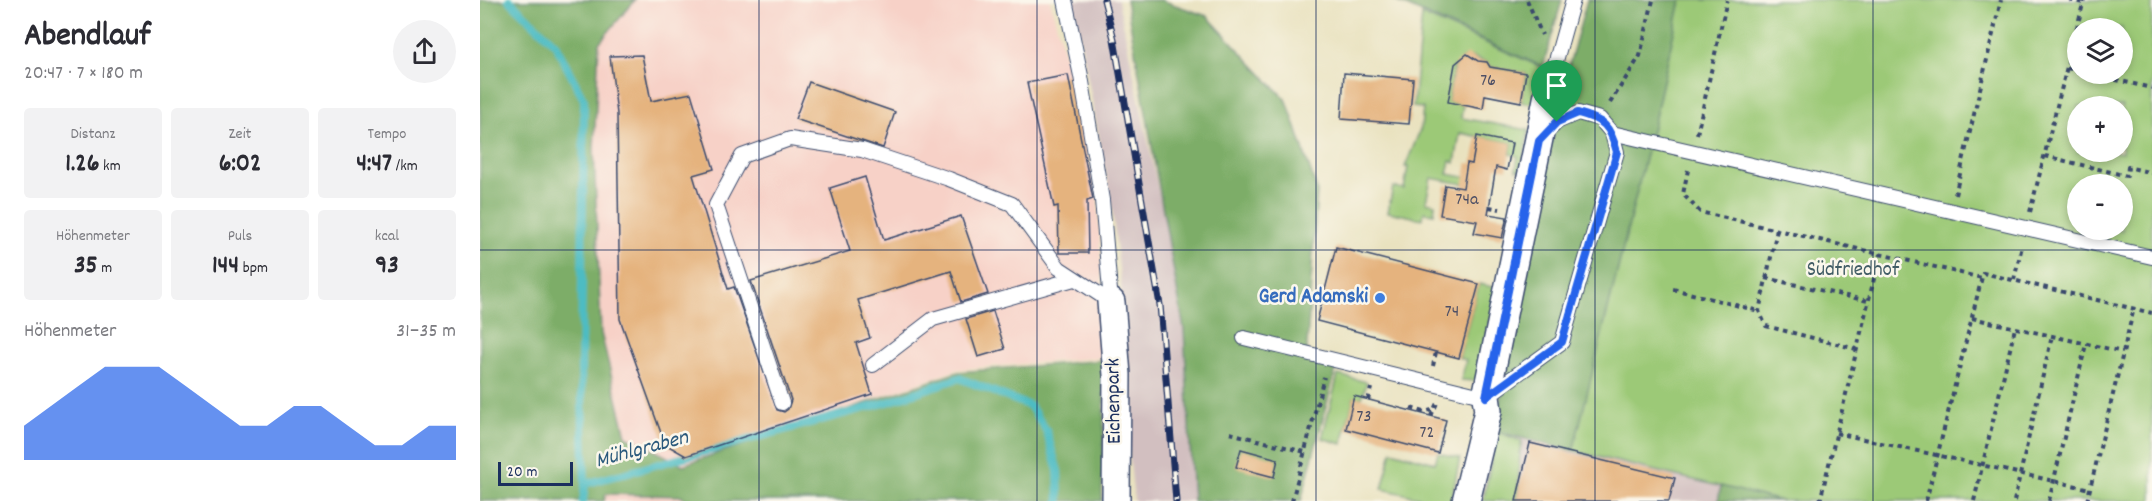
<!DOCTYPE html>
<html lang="de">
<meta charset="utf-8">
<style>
body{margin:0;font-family:Dekko,sans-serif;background:#f2f2f3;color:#2b2b33;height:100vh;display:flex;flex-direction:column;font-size:22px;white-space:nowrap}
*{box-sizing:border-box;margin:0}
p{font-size:20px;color:#7c7c81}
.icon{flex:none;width:33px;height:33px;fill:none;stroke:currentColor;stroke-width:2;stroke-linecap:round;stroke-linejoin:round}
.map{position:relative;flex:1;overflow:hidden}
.sheet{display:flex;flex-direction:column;background:#fff;width:480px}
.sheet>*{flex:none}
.tools{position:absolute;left:1587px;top:18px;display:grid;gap:12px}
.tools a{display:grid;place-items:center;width:66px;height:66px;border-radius:50%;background:#fff;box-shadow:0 3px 9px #0003;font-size:30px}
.scale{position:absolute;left:18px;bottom:15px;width:75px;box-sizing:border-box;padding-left:6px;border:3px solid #1b2f5e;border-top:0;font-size:16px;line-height:21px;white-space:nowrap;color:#1b2f5e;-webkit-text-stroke:4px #fbf7ec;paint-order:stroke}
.pin{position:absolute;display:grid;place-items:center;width:51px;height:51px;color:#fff;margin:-62px -26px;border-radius:50% 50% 50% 0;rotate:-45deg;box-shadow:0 0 6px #0007}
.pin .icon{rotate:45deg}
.round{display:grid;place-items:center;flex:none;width:63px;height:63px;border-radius:32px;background:#f2f2f3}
.headline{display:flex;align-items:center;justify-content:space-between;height:102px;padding:0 24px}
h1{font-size:33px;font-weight:700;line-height:45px}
.stats{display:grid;grid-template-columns:repeat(3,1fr);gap:9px;height:102px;padding:6px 24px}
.stats div{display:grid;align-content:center;border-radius:6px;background:#f2f2f3;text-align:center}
.stats b{font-size:26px;font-weight:700}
.stats small{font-size:16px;font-weight:400}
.stats p{font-size:16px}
.chart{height:168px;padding:12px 24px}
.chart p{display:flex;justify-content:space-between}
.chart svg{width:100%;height:108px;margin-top:6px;fill:#2563eb;opacity:.7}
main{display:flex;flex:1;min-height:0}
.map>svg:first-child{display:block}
</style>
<main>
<section class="sheet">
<div class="headline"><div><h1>Abendlauf</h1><p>20:47 · 7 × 180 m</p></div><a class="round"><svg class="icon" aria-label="share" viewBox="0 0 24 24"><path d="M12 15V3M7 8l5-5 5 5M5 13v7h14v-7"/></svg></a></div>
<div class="stats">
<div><p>Distanz</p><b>1.26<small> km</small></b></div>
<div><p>Zeit</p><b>6:02</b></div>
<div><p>Tempo</p><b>4:47<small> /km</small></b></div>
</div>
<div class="stats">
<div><p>Höhenmeter</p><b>35<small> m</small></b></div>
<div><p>Puls</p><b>144<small> bpm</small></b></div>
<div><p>kcal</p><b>93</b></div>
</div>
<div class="chart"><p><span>Höhenmeter</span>31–35 m</p>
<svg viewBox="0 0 160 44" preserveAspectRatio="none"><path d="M0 44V30L10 22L20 14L30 6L40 6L50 6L60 14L70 22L80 30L90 30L100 22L110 22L120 30L130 38L140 38L150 30L160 30V44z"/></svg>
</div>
</section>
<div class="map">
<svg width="1672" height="501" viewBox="0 0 1672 501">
<rect width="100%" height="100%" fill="#fbf7ec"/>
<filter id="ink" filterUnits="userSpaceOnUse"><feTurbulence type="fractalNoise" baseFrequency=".0167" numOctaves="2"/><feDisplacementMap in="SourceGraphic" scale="12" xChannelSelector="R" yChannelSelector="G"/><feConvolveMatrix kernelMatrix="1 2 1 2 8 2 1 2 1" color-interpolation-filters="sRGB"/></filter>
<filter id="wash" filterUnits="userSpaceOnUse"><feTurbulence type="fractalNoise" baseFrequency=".008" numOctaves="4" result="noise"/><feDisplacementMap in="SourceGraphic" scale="24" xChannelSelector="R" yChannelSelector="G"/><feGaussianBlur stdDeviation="1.35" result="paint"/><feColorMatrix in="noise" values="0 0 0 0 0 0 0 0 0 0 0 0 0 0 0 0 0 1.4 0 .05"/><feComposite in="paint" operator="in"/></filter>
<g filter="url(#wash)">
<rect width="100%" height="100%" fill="#e9e2bf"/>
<!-- built -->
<g fill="#f7d1c7">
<path d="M 155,0 L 570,0 L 590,75 L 618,201 L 626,357 L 479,369 L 203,465 L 146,436 L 121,333 L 114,149 L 119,43 Z"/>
<path d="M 126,494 L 200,496 L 209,501 L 124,501 Z"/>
</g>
<!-- industrial -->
<g fill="#d2bfc0">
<path d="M 593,0 L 638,0 L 705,316 L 704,329 L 713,501 L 654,501 L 644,402 L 646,328 L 631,200 Z"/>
<path d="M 1014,431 L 1241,486 L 1238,501 L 997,501 Z"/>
</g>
<!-- green -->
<g fill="#9cc977" stroke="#5c7c6a" stroke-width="1.5" fill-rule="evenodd">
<path d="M 1201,0 L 1672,0 L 1672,501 L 1301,501 L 1093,451 L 1173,126 ZM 1598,28 L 1642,28 L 1642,74 L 1598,74 ZM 1598,106 L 1642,106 L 1642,152 L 1598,152 ZM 1598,184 L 1642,184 L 1642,230 L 1598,230 Z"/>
<path d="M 942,15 L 1061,67 L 1054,104 L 1041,102 L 1046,73 L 1010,67 L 1007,62 C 997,61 990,52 981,59 L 980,66 L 974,66 L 968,102 L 983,105 L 981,118 L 1049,130 L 1041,171 L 1036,170 L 1038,156 L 1030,154 L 1032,143 L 980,133 L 975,163 L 970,161 L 967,174 L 1007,181 L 1006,188 L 951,178 L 946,202 L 955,204 L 954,214 L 944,212 L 942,219 L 908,212 L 913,187 L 924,189 L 928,167 L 925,167 L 941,128 L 943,108 L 933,107 Z"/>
<path d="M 999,284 L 1018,288 L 996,381 L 981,380 L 986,360 L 979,358 Z"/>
<path d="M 858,375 L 887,382 L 882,398 L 874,397 L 862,444 L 842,438 Z"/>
<path d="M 1017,432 L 1042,441 C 1037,461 1041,481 1036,501 L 1003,501 Z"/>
<path d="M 912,451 L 955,463 L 958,453 L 980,458 L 971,501 L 955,501 L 902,489 Z"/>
</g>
<!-- forest -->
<g fill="#7dad68" stroke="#4c6e63" stroke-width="1.5">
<path d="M 0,0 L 155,0 L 119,43 L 114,149 L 121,333 L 146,436 L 203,465 L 478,372 L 625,360 L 622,501 L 209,501 L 200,496 L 126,494 L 124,501 L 0,501 Z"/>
<path d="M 646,0 L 681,0 L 727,16 L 807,101 L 837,190 L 826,361 L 856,369 L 821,501 L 713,501 L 704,329 Z"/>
<path d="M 913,0 L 1082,0 L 1063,67 Z"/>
<path d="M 1107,0 L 1201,0 L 1173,126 L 1093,451 L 1014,431 L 1081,94 Z"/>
<path d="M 1241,486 L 1301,501 L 1238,501 Z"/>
</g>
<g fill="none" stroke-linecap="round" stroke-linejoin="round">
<!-- stream -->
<g stroke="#4dbcc3" stroke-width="8">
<path d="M 29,0 L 75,44 L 104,100 L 101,370 L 105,484 L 103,501"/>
<path d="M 105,484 L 408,402 L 479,378 L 550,406 L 566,430 L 578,471 L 579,501"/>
</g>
</g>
<g id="blocks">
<!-- building -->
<g fill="#e5b37e">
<path d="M 987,54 L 998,61 L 1007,62 L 1010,67 L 1046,73 L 1041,102 L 1005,95 L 1003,109 L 968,102 L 975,64 Z"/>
<path d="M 162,55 L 171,101 L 211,93 L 234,169 L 213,175 L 248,289 L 254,287 L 297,410 L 304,412 L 308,409 L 311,400 L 271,281 L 370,251 L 350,188 L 385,177 L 404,240 L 481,216 L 508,294 L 481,302 L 471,271 L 378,300 L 390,338 L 376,343 L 392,394 L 206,456 L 185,444 L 140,319 L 137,114 L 130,56 Z"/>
<path d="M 864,73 L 933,79 L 929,124 L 861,119 Z"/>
<path d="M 588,75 L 613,199 L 607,201 L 608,253 L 579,253 L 578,206 L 574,207 L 547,83 Z"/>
<path d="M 329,82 L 415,112 L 403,148 L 315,119 Z"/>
<path d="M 997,136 L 1032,143 L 1027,170 L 1016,167 L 1008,214 L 1027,217 L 1022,238 L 994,233 L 997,221 L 960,215 L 965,185 L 983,188 L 987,163 L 992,164 Z"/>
<path d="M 856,247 L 999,284 L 979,358 L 837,321 Z"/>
<path d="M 513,311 L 525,349 L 498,357 L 486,319 Z"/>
<path d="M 874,396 L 966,420 L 958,453 L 866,429 Z"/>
<path d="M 1050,443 L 1195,478 L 1189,501 L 1036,501 Z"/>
<path d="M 761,449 L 798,459 L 794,477 L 756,467 Z"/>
</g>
</g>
</g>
<g filter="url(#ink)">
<use href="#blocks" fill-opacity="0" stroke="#3a4a6d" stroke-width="1.5"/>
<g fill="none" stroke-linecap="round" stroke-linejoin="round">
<!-- lane casing -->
<g stroke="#3a4a6d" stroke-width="16">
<g id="lane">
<path d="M 585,0 L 601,76 L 622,200 L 631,302"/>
<path d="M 1072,75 L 1093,0"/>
<path d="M 1132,133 L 1672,257"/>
<path d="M 764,338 L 1006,397 L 1082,342 L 1137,152 L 1132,133 L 1120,119 L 1098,113 L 1077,122 L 1064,135"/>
<path d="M 393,365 L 453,319 L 594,279"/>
<path d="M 302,403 L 236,205 L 262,156 L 310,139 L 382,150 L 469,179 L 532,204 L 579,268 L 631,302"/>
</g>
</g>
<!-- street casing -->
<g stroke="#3a4a6d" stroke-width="30">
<g id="street">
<path d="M 631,302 L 637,375 L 636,501"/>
<path d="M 986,501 L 1008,411 L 1006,397 L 1072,75"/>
</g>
</g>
<!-- path -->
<g stroke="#3a4a6d" stroke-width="4" stroke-dasharray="4.5 4.5" stroke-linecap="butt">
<path d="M 1047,0 L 1062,35"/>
<path d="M 1589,0 L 1603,3"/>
<path d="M 1587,68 L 1598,71"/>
<path d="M 1609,74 L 1672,88"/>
<path d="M 1130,103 L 1160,56 L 1173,0"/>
<path d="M 1217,134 L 1247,0"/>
<path d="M 1565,156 L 1647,176 L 1648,167 L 1672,173"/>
<path d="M 1208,170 L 1203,194 L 1220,212 L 1502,278"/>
<path d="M 1475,195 L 1521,0"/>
<path d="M 1009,207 L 1020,209"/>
<path d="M 1550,212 L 1604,0"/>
<path d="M 1297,230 L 1279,311 L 1286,326 L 1376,349"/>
<path d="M 1286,278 L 1388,301"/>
<path d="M 1534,280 L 1542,246"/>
<path d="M 1193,289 L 1279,311"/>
<path d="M 1492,318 L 1643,352"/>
<path d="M 953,366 L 956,352"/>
<path d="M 888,400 L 891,388"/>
<path d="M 931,408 L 944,412 L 952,410"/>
<path d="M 951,416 L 957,403"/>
<path d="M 750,433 L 825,452"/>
<path d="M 1356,433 L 1610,489"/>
<path d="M 812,501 L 844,377"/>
<path d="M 1340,501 L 1400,254"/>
<path d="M 1446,501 L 1503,273 L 1672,313"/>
<path d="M 1494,501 L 1535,328"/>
<path d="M 1534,501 L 1572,336"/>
<path d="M 1569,501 L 1606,344"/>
<path d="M 1607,501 L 1654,308"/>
</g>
<!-- lane -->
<use href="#lane" stroke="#fff" stroke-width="14"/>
<!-- street -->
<use href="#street" stroke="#fff" stroke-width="27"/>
<!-- rail casing -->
<g stroke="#1b2f5e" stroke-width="7">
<path id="rail" d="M 624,0 L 634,39 L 680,305 L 696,501"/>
</g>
<!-- rail -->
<use href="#rail" stroke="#fbf7ec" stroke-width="4.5" stroke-dasharray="14" stroke-linecap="butt"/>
</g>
</g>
<g fill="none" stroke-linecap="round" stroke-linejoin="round" filter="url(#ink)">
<!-- route casing -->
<g stroke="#fff" stroke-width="12">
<path id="route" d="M 1098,113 C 1124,120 1130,125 1137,152 L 1082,342 L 1006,397 L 1059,141 L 1077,122 Z"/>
</g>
<!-- route -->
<use href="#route" stroke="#2563eb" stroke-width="8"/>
</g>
<!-- grid -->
<path fill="none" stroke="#1b2f5e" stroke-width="1.5" stroke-opacity="0.55" d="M 279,0 L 279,501M 557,0 L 557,501M 836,0 L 836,501M 1115,0 L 1115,501M 1393,0 L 1393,501M 0,250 L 1672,250"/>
<!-- markers -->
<circle fill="#3f7fe0" stroke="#fbf7ec" stroke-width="2" cx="900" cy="298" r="6"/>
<g text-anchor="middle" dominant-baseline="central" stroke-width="5" stroke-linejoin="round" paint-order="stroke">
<!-- number labels -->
<g font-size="18" fill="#4e5066">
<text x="1008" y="81">76</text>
<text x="987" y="200">74a</text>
<text x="972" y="312">74</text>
<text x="884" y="417">73</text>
<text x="947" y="433">72</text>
</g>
<!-- park labels -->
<g font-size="21" fill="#425d66" stroke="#fbf7ec">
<text x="1373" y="271">Südfriedhof</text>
</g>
<!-- shop labels -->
<g font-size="21" font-weight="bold" fill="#366cbe" stroke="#fbf7ec" text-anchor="end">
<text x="888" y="298">Gerd Adamski</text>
</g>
<!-- street labels -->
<g font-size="21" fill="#1b2f5e" stroke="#fbf7ec">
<text transform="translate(635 401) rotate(-91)">Eichenpark</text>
</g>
<!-- water labels -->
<g font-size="22" font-style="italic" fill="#2a597c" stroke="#fbf7ec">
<text transform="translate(162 450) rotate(-15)">Mühlgraben</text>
</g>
</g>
</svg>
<div class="tools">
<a><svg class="icon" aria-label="layers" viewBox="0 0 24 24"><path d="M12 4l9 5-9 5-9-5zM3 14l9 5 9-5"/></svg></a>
<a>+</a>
<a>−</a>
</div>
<div class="scale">20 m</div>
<div class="pin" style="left:1077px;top:122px;background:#1e9e55"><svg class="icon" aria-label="arrive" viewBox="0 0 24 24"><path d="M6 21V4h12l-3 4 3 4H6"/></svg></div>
</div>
</main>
